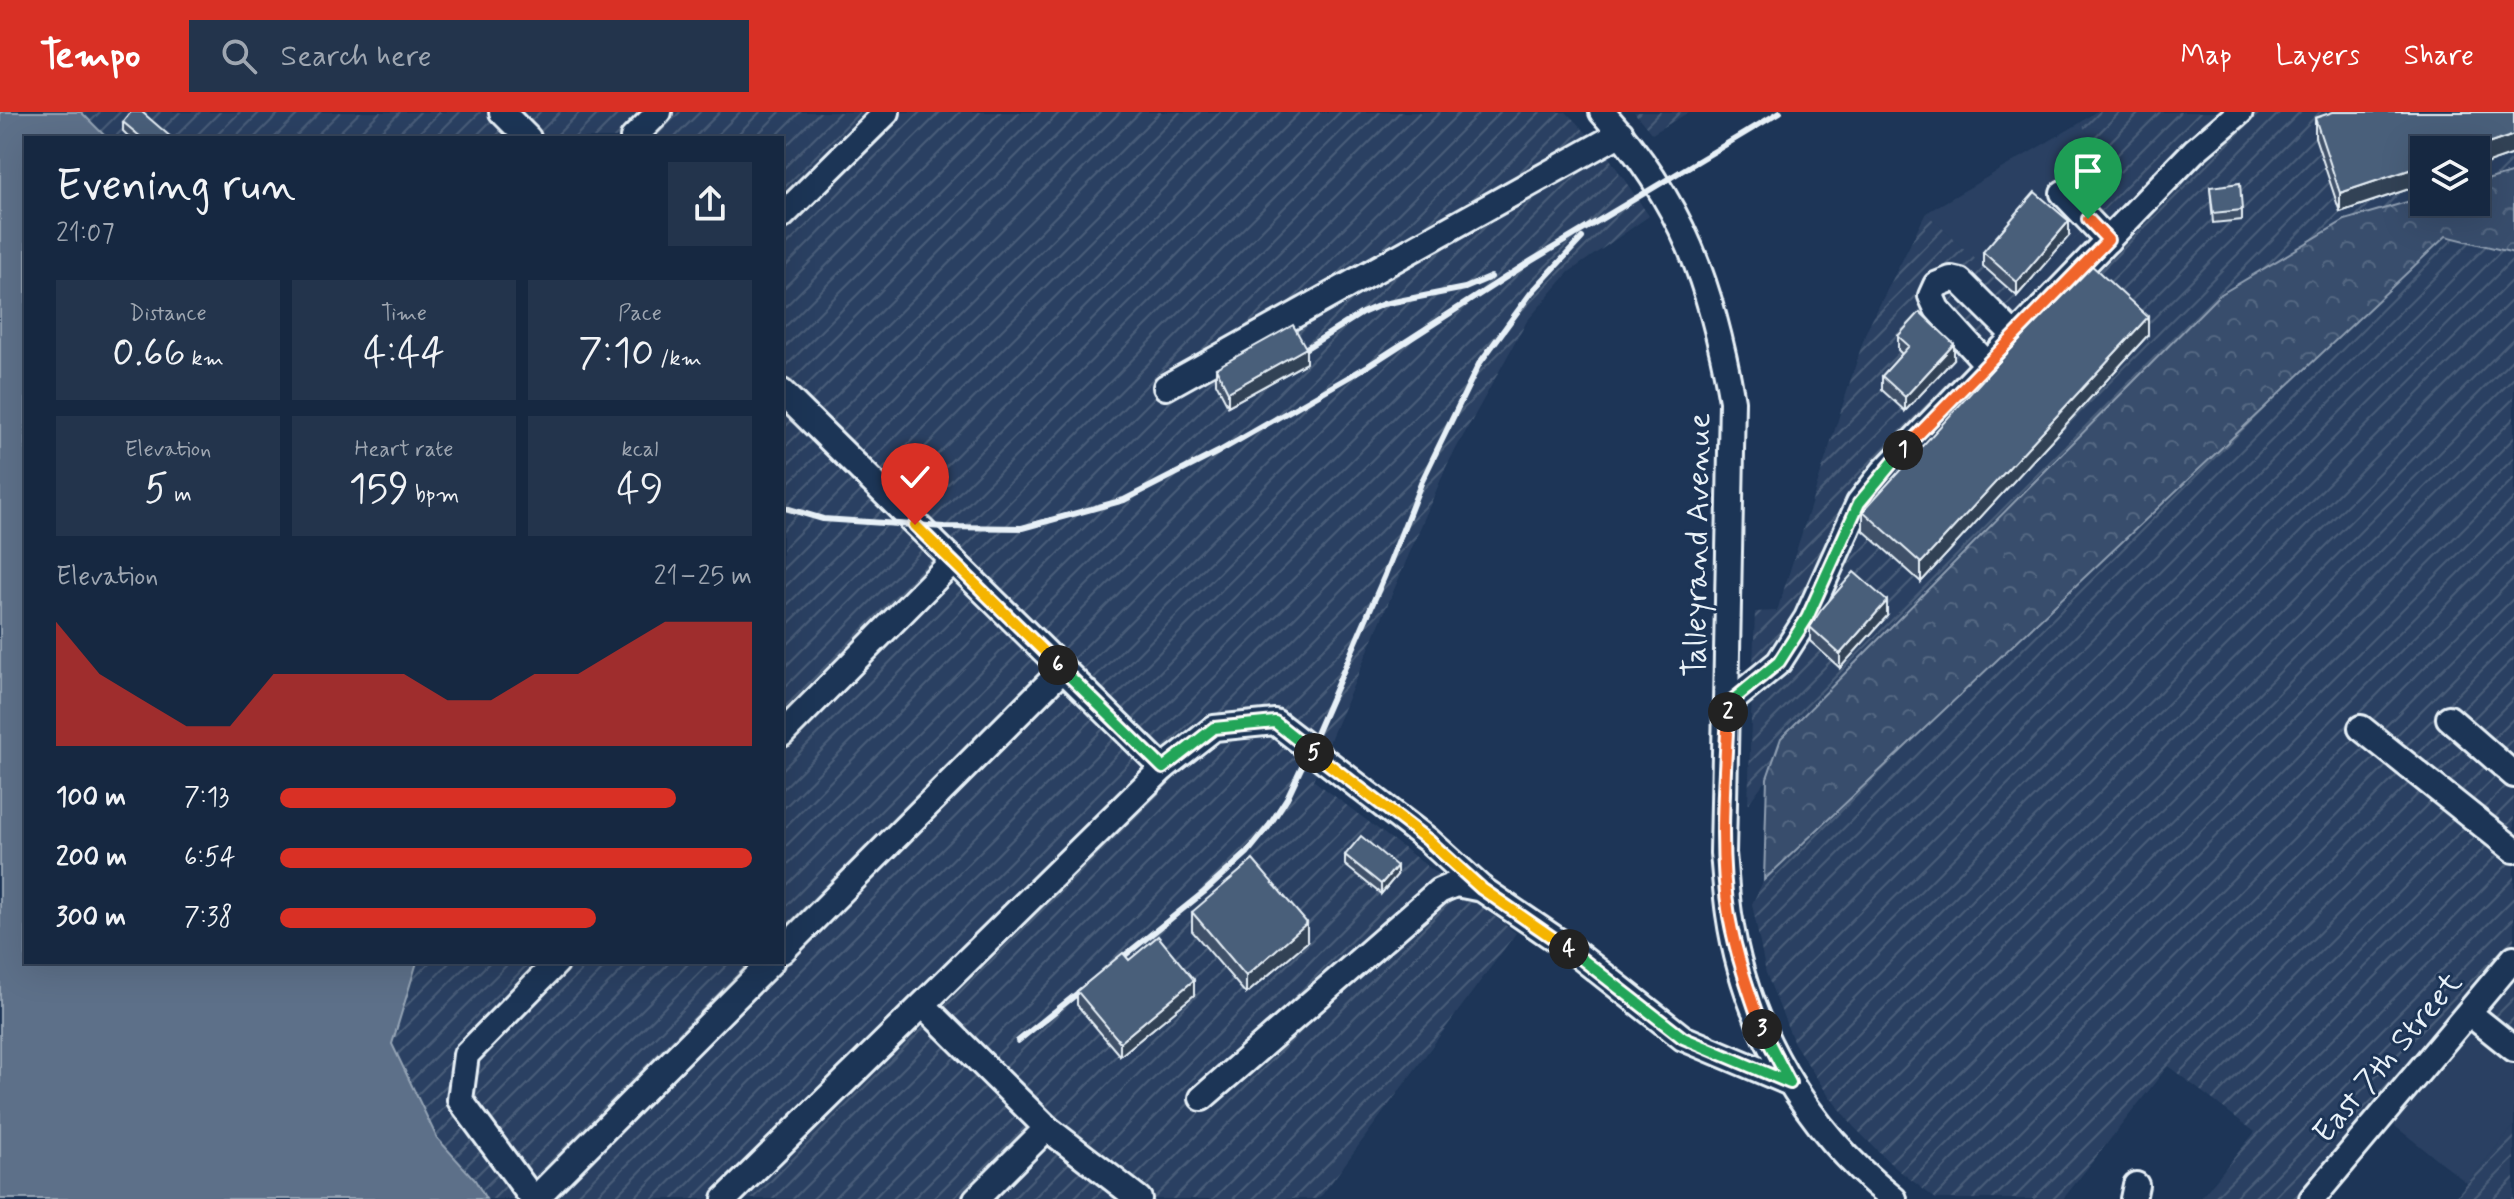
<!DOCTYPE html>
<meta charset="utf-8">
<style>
body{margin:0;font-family:Mynerve,sans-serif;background:#23344c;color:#f1f3f6;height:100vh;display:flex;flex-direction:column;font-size:30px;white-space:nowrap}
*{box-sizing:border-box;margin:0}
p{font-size:26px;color:#9ea6b1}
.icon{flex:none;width:44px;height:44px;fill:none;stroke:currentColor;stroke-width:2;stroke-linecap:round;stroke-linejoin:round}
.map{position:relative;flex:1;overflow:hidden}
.drawer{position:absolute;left:24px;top:24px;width:760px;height:828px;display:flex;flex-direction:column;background:#162841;border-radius:0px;box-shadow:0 8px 32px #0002,0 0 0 2px #35445a}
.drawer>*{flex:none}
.controls{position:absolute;left:2410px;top:24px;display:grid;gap:16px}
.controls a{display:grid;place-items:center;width:80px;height:80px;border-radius:0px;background:#162841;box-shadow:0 8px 32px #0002,0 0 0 2px #35445a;font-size:40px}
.pin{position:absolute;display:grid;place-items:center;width:68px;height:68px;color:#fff;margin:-82px -34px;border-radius:50% 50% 50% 0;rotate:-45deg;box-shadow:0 0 8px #0007}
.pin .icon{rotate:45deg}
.km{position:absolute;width:40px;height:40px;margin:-20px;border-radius:50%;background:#222;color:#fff;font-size:22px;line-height:40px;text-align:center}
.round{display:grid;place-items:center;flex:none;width:84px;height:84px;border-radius:0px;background:#23344c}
.overview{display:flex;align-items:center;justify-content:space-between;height:136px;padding:0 32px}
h1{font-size:44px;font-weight:600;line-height:60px}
.stats{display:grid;grid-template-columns:repeat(3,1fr);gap:12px;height:136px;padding:8px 32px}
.stats div{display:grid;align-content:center;border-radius:0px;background:#23344c;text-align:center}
.stats b{font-size:40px;font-weight:600}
.stats small{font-size:22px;font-weight:400}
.stats p{font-size:22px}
.chart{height:224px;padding:16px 32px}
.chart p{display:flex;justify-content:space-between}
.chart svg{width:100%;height:144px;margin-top:8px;fill:#d93025;opacity:.7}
ul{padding:0 32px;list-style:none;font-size:26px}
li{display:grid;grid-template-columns:128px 96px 1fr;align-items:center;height:60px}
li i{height:20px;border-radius:10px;background:#d93025}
header{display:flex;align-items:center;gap:48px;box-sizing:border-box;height:112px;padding:0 40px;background:#d93025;color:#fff}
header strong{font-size:38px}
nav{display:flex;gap:44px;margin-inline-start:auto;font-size:28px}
.search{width:560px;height:72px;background:#23344c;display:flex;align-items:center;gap:20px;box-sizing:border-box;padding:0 28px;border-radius:0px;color:#9ea6b1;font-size:30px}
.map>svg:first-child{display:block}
</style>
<header>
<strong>Tempo</strong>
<div class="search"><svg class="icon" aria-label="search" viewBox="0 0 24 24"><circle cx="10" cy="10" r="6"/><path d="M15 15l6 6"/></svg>Search here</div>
<nav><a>Map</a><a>Layers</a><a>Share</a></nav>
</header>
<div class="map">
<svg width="2514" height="1087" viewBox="0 0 2514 1087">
<defs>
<pattern id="industrial-furrows" width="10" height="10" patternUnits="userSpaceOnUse" patternTransform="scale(2)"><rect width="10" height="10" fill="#2a4162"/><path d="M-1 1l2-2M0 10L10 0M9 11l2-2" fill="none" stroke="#495d79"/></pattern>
<pattern id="forest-crowns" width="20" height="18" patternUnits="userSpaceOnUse" patternTransform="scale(2)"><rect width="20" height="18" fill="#374d6c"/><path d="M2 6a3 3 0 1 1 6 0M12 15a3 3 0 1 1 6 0" fill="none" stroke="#546782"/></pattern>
</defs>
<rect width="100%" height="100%" fill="#1d3557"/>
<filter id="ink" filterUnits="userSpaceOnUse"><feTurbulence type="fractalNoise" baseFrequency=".0125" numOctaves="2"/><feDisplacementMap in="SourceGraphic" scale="16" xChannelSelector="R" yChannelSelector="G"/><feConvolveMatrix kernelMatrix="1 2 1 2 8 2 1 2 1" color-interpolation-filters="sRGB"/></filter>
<g filter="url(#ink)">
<!-- built -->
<g fill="#2a4162">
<path d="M 2080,11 L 2129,70 L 2017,187 L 1926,101 Z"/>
<path d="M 2470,916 L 2514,950 L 2514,1014 L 2467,1071 L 2391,1011 Z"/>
</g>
<!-- industrial -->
<g fill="url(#industrial-furrows)">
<path d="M 81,0 L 1566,0 L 1606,41 L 1649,104 L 1569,160 L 1527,209 L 1447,353 L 1313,668 L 1516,821 L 1322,1083 L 1316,1087 L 486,1087 L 475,1068 L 437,1026 L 392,932 L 417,850 L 782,850 L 782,26 L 107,26 Z"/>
<path d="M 1634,0 L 1689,0 L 1652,22 Z"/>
<path d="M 2095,0 L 2514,0 L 2514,60 L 2476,71 L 2476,38 L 2424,38 L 2424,85 L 2345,108 L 2218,184 L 1781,626 L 1767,666 L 1748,692 L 1755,500 L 1777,499 L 1866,220 L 1926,101 L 2018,187 L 2128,70 L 2080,11 Z"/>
<path d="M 2446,124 L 2514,141 L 2514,950 L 2469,916 L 2329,1087 L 2200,1087 L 2255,1020 L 2168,954 L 2063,1087 L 1936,1087 L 1892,1053 L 1853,1014 L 1826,980 L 1794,931 L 1766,861 L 1752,792 L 1764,768 Z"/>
<path d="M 2514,1014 L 2514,1087 L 2454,1087 L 2467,1071 Z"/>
</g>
<!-- forest -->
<path fill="url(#forest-crowns)" stroke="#909fb2" stroke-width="2" d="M 2514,60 L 2514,141 L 2446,124 L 1764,768 L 1767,666 L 1781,626 L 2218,184 L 2345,108 L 2424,85 L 2424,90 L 2476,90 L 2476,71 Z"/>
<!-- water -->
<path fill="#5d7089" stroke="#95a4b5" stroke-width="2" d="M 0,0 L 81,0 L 107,26 L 26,26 L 26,850 L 417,850 L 392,932 L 437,1026 L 475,1068 L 486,1087 L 0,1087 Z"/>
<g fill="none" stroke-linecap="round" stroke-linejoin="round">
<!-- minor casing -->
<g stroke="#e8f1f8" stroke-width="30">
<g id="minor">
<path d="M 502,0 L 528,26"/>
<path d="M 1602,0 C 1682,89 1712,173 1732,289 L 1723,741 C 1725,761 1726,782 1729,802 C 1745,914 1806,1018 1894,1087"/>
<path d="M 633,26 L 659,0"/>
<path d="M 2063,81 L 2108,128"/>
<path d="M 782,104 L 887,0"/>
<path d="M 1987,252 L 1937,197 L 1931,184 L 1936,173 L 1951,167 L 1960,169 L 2015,224"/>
<path d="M 1166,275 L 1621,21"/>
<path d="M 1728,592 L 1779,550 L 1807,506 L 1859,391 L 1884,359 L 2194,39 L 2240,0"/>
<path d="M 2449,606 L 2514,663"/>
<path d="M 2361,616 L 2514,738"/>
<path d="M 782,622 L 952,450"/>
<path d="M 1163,656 L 1214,616 L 1275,610 L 1428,728 L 1482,777"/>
<path d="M 782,839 L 1062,558"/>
<path d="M 923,893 L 1047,1016 L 976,1087"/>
<path d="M 2469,901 L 2514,937"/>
<path d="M 1202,986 L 1439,779 L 1456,772 L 1482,777 L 1573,839 L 1683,926 L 1790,971"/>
<path d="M 1047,1016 L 1139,1087"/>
<path d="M 533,1087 L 460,988 L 466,943 L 557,850"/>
<path d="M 535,1087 L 771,850"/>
<path d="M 725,1087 L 1163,656 L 782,280"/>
<path d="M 2133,1087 L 2136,1073"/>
<path d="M 2312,1087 L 2514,846"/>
</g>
</g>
<!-- minor -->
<use href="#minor" stroke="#1d3557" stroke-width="24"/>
<!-- rail -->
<g stroke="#e8f1f8" stroke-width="6">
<path d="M 1300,240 L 1362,201 L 1383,192 L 1465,176 L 1491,165"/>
<path d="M 782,395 L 823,407 L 944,415 L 1022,416 L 1124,388 L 1218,340 L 1368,254 L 1531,149 L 1780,0"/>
<path d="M 1018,929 L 1204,780 L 1247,741 L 1269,714 L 1287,686 L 1302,654 L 1385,463 L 1422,369 L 1479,252 L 1531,181 L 1582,126"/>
</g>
</g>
<!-- wall -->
<g fill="#3f5169" stroke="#e8f1f8" stroke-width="2">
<path d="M 2514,0 L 2514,42 L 2340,100 L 2315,25 L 2315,6 Z"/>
<path d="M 123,10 L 172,26 L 130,26 L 123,19 Z"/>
<path d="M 2210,75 L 2242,98 L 2242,108 L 2213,111 Z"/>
<path d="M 2069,124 L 2017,184 L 1983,154 L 1983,140 Z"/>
<path d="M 2148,223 L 1921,470 L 1863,418 L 1863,399 Z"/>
<path d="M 1898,224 L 1954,247 L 1905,299 L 1882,278 L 1882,264 L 1902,242 L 1898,238 Z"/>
<path d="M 1306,251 L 1228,294 L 1216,271 L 1216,256 Z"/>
<path d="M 1887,504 L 1840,556 L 1810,529 L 1810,515 Z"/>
<path d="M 1345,743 L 1397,763 L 1381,782 L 1345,753 Z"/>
<path d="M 1192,800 L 1307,830 L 1246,882 L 1192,819 Z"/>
<path d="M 1129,848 L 1194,883 L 1120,944 L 1077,893 L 1077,879 Z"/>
</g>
<!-- shaded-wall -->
<g fill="#334255" stroke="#e8f1f8" stroke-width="2">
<path d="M 2514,23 L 2514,42 L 2476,55 L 2476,38 L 2470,38 Z"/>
<path d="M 2424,53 L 2424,72 L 2340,100 L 2340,81 Z"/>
<path d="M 2069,109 L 2069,124 L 2017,184 L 2017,170 Z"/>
<path d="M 2148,205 L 2148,223 L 1921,470 L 1921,451 Z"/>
<path d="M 1954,232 L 1954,247 L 1905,299 L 1905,285 Z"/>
<path d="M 1306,236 L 1306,251 L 1228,294 L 1228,280 Z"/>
<path d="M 1887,489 L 1887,504 L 1840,556 L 1840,542 Z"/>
<path d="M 1397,754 L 1397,763 L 1381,782 L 1381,772 Z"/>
<path d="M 1307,811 L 1307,830 L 1246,882 L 1246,864 Z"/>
<path d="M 1194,868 L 1194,883 L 1120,944 L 1120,930 Z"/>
</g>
<!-- building -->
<g fill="#495e7a" stroke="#e8f1f8" stroke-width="2">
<path d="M 131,0 L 142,0 L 172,26 L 142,26 L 123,10 Z"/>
<path d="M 2333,0 L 2514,0 L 2514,23 L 2470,38 L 2424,38 L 2424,53 L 2340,81 L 2315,6 Z"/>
<path d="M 2240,71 L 2242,98 L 2213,101 L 2210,75 Z"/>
<path d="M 2035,80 L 2069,109 L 2017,170 L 1983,140 Z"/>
<path d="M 2089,151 L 2148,205 L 1921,451 L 1863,399 Z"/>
<path d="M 1920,200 L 1954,232 L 1905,285 L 1882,264 L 1909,234 L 1898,224 Z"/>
<path d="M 1293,213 L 1306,236 L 1228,280 L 1216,256 Z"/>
<path d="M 1854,460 L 1887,489 L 1840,542 L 1810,515 L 1821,498 Z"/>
<path d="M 1361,724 L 1397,754 L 1381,772 L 1345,743 Z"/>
<path d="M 1253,748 L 1307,811 L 1246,864 L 1192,800 Z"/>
<path d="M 1158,824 L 1194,868 L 1120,930 L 1077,879 L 1123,841 L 1129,848 Z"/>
</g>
</g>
<g fill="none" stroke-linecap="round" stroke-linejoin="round" filter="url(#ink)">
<!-- split-1 casing -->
<g stroke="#fff" stroke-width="16">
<path id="split-1" d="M 1903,338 L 2108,128 L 2088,107"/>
</g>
<!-- split-2 casing -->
<g stroke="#fff" stroke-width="16">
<path id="split-2" d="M 1728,600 L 1728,592 L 1779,550 L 1807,506 L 1859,391 L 1903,338"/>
</g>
<!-- split-3 casing -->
<g stroke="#fff" stroke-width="16">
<path id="split-3" d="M 1728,600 C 1725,667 1718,737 1729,804 C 1736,843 1749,880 1762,917"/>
</g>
<!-- split-4 casing -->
<g stroke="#fff" stroke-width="16">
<path id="split-4" d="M 1569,837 L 1683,926 L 1790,971 L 1762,917"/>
</g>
<!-- split-5 casing -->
<g stroke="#fff" stroke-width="16">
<path id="split-5" d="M 1314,641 L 1428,728 L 1482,777 L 1569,837"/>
</g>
<!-- split-6 casing -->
<g stroke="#fff" stroke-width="16">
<path id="split-6" d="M 1058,553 L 1163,656 L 1214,616 L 1275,610 L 1314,641"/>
</g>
<!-- split-7 casing -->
<g stroke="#fff" stroke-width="16">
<path id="split-7" d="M 915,413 L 1058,553"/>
</g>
<!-- split-1 -->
<use href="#split-1" stroke="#f0652b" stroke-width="10"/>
<!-- split-2 -->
<use href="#split-2" stroke="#22a559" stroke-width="10"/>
<!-- split-3 -->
<use href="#split-3" stroke="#f0652b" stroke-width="10"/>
<!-- split-4 -->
<use href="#split-4" stroke="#22a559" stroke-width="10"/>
<!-- split-5 -->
<use href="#split-5" stroke="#f5b400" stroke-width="10"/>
<!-- split-6 -->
<use href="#split-6" stroke="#22a559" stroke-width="10"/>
<!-- split-7 -->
<use href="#split-7" stroke="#f5b400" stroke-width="10"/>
</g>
<g text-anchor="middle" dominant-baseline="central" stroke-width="6" stroke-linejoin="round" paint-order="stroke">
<!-- street labels -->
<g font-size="32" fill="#e8f1f8" stroke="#1d3557">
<text transform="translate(1698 433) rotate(-89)">Talleyrand Avenue</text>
<text transform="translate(2388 946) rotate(-50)">East 7th Street</text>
</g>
</g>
</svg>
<div class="controls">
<a><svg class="icon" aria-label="layers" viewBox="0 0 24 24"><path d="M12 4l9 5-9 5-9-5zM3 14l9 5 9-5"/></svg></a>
</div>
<div class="pin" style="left:2088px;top:107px;background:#1e9e55"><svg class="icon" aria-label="arrive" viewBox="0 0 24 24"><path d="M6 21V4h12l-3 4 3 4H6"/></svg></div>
<div class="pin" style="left:915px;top:413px;background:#d93025"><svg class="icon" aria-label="check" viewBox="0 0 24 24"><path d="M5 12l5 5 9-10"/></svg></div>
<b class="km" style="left:1903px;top:338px">1</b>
<b class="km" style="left:1728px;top:600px">2</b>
<b class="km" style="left:1762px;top:917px">3</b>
<b class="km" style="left:1569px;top:837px">4</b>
<b class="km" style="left:1314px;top:641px">5</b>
<b class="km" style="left:1058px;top:553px">6</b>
<section class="drawer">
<div class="overview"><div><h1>Evening run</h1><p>21:07</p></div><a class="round"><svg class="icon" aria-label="share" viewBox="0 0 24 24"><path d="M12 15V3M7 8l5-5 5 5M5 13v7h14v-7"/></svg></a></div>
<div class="stats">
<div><p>Distance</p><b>0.66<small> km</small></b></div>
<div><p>Time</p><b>4:44</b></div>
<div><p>Pace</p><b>7:10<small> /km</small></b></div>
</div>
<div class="stats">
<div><p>Elevation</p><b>5<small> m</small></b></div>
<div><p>Heart rate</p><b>159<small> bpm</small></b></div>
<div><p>kcal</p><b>49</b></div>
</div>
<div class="chart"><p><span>Elevation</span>21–25 m</p>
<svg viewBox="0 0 160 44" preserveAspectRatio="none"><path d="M0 44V6L10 22L20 30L30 38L40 38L50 22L60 22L70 22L80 22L90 30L100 30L110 22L120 22L130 14L140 6L150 6L160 6V44z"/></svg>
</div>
<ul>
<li><b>100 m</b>7:13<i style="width:84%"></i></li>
<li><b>200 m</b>6:54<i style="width:100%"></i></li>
<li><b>300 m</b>7:38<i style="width:67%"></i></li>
</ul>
</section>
</div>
